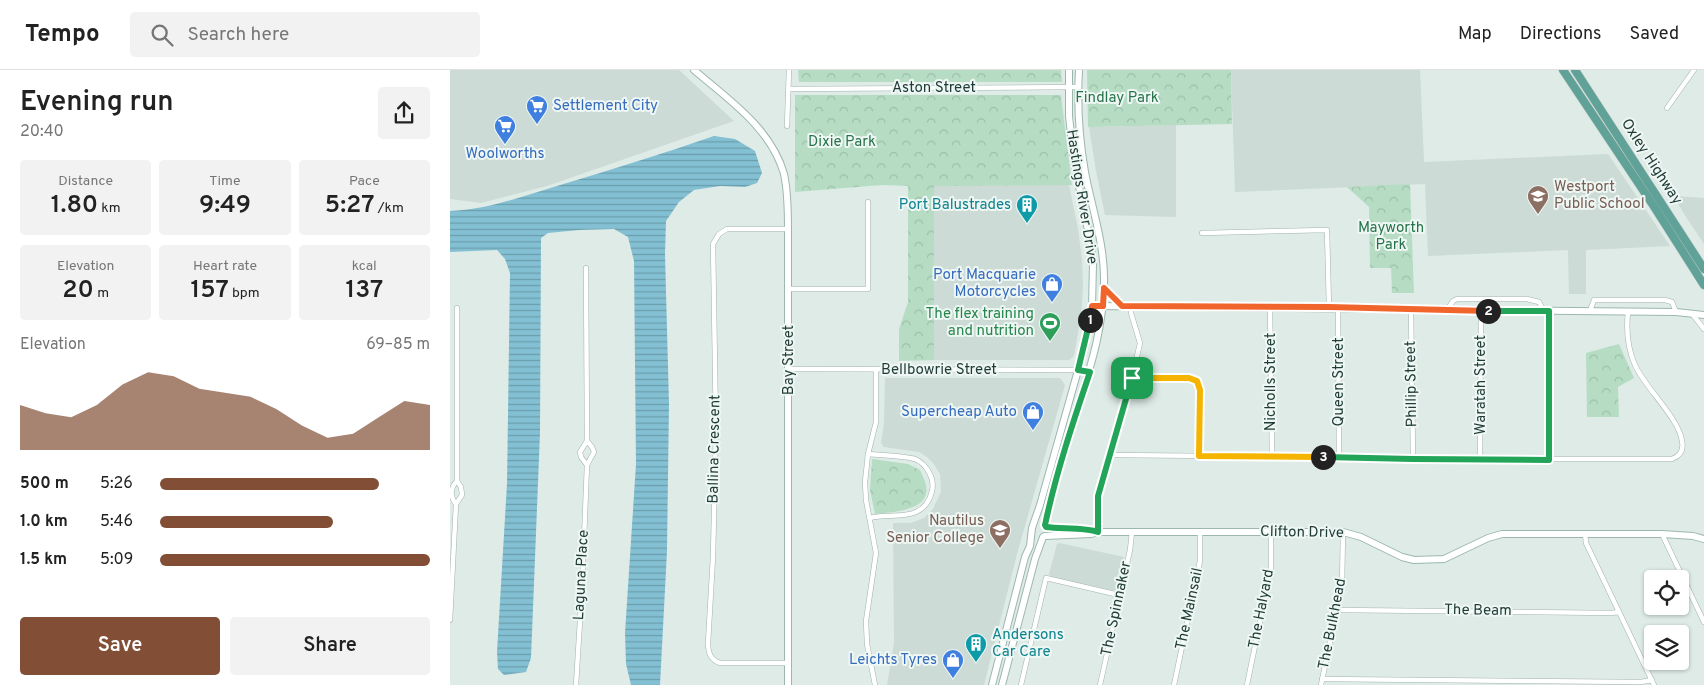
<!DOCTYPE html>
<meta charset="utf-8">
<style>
body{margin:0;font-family:Overpass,sans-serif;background:#f2f2f2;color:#222;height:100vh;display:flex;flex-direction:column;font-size:19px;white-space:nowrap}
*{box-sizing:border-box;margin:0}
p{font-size:16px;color:#767676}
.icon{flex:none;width:28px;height:28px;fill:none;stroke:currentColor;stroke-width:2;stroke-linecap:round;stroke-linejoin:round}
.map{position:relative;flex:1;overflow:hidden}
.side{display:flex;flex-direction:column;background:#fff;width:450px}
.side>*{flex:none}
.controls{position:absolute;left:1194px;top:500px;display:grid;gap:10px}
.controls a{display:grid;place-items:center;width:45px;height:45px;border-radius:5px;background:#fff;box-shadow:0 1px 4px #0004;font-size:25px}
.pin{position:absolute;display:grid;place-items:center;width:42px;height:42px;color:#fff;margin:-21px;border-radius:10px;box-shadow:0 2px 8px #0006}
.km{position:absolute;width:25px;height:25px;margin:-12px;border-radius:50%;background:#222;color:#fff;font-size:14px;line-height:25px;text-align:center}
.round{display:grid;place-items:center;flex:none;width:52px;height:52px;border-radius:5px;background:#f2f2f2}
.head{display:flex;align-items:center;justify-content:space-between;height:85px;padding:0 20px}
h1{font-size:28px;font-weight:600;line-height:38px}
.metrics{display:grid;grid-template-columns:repeat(3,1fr);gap:8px;height:85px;padding:5px 20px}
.metrics div{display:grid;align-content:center;border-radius:5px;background:#f2f2f2;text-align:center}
.metrics b{font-size:25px;font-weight:600}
.metrics small{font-size:14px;font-weight:400}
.metrics p{font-size:14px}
.chart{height:140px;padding:10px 20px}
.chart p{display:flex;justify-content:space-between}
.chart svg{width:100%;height:90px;margin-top:5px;fill:#824f36;opacity:.7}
.button{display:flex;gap:10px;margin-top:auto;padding:10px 20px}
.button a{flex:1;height:58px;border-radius:5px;background:#824f36;color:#fff;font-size:20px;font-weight:600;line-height:58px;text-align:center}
.button a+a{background:#f2f2f2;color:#222}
ul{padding:0 20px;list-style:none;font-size:16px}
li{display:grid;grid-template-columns:80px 60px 1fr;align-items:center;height:38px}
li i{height:12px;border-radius:6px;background:#824f36}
header{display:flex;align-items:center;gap:30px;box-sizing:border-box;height:70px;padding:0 25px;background:#fff;border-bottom:1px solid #e0e0e0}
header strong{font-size:24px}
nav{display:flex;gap:28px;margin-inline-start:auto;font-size:18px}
.search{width:350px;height:45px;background:#f2f2f2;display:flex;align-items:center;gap:12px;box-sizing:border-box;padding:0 18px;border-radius:5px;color:#767676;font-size:19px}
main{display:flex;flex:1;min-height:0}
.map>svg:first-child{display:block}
</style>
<header>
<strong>Tempo</strong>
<div class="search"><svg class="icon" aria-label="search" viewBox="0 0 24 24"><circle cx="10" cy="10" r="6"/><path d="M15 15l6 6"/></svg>Search here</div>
<nav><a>Map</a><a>Directions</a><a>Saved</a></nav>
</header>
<main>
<section class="side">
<div class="head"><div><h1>Evening run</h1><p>20:40</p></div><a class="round"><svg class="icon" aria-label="share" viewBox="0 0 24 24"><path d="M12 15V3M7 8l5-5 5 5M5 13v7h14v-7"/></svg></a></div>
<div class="metrics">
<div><p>Distance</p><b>1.80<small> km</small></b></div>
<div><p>Time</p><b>9:49</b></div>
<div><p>Pace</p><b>5:27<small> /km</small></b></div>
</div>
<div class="metrics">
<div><p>Elevation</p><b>20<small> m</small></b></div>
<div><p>Heart rate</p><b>157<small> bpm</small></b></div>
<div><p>kcal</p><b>137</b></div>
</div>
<div class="chart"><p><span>Elevation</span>69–85 m</p>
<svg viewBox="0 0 160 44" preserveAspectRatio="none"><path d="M0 44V22L10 26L20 28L30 22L40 12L50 6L60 8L70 14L80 16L90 18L100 24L110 32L120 38L130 36L140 28L150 20L160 22V44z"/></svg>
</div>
<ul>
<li><b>500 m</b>5:26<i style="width:81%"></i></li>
<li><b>1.0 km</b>5:46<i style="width:64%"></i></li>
<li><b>1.5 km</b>5:09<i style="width:100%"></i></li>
</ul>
<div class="button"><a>Save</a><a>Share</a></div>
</section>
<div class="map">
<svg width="1254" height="615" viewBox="0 0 1254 615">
<defs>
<pattern id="park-crowns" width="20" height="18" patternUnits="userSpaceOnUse" patternTransform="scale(1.25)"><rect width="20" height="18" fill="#b6ddc4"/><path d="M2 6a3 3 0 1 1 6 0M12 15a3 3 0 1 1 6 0" fill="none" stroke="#9cbfa9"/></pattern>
<pattern id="water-rules" width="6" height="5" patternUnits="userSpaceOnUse" patternTransform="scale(1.25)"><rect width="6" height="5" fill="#83c0d3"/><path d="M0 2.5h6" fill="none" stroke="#6b9dac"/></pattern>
</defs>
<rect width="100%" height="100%" fill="#deebe6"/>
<!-- built -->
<g fill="#ccdbd5">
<path d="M 0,0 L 229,0 L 284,51 L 97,116 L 31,133 L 0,129 Z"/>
<path d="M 781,0 L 970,0 L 974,92 L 1158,84 L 1220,176 L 1136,180 L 1136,224 L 1119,224 L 1118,180 L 978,186 L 975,114 L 785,122 Z"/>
<path d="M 726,55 L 726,147 L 655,145 L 646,101 L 639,57 Z"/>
<path d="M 484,115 L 619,115 L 628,159 L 632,189 L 633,217 L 631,246 L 624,286 L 619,290 L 484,290 Z"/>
<path d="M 1223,126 L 1254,128 L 1254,174 L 1238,150 Z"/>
<path d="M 435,308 L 610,308 L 615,315 L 567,484 L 534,615 L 437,615 L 444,573 L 443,453 L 461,453 L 474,448 L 483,439 L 491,422 L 490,404 L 483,393 L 477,387 L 469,382 L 434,377 L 431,373 L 434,354 Z"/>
<path d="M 609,473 L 674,487 L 667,520 L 665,521 L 601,507 L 599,504 L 607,474 Z"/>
</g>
<!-- park -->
<g fill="url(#park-crowns)">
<path d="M 348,0 L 611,0 L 612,12 L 349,12 Z"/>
<path d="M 637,0 L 781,0 L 782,54 L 638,57 Z"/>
<path d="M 345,25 L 611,25 L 622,115 L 484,116 L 484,290 L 449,291 L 449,259 L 458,232 L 458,116 L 432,115 L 345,122 Z"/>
<path d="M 960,114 L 964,223 L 942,223 L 941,198 L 920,198 L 919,137 L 897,117 Z"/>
<path d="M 1169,274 L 1184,308 L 1168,317 L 1169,347 L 1137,347 L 1136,283 Z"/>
<path d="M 422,389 L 458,394 L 470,400 C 472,405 475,410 476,415 C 482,441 442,442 425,444 L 420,420 Z"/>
</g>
<!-- water -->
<path fill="url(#water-rules)" d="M 264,66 L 285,69 L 305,81 L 312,103 L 307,113 L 295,117 L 270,116 L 244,120 L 229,132 L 216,151 L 215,184 L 219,334 L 217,481 L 210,615 L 181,615 L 176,594 L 175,563 L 186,394 L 184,191 L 178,167 L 164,159 L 129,160 L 98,163 L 91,168 L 90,363 L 81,588 L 76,602 L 54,605 L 48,599 L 47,582 L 57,414 L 60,203 L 55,189 L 47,180 L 0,182 L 0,141 C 37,140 73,126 107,116 C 160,100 212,84 264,66 Z"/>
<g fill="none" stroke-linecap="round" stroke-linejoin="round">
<!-- street casing -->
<g stroke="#a1b3ae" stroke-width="5.5">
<g id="street">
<path d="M 339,19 L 628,17"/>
<path d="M 1217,38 L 1244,0"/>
<path d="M 337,56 L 339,0"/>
<path d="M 338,159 L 277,159 L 269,164 L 263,174 L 266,357 L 263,487 L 258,573 C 258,582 260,590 270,593 L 338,593"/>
<path d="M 752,163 L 877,160 L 879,237"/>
<path d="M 136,198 L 137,371 L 130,382 L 131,387 L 137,395"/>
<path d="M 338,219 L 418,219 L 418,132"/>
<path d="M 820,237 L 822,387"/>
<path d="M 888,237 L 889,387"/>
<path d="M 961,239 L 963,389"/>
<path d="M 997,240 L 1003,231 L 1007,229 L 1077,229 L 1089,232 L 1094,241"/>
<path d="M 1099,241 L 1099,390"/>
<path d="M 1140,241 L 1144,230 L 1215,230 L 1222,232 L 1226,242"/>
<path d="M 1243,245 L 1254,259"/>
<path d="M 339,299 L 623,300 L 640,302"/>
<path d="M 682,308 L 739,308 L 747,311 L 750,320 L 749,386"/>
<path d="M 418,384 C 430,385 455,386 465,389 C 477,394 485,409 482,421 C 480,430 475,438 466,442 C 453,448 435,444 420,448"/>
<path d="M 659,385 L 889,387 L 963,389 L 1222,389 C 1230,386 1234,380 1232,371 C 1229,348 1195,318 1185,295 C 1177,277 1176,261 1178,242"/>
<path d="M 1030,389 L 1031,241"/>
<path d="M 6,434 C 0,427 0,418 7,411"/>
<path d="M 648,462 L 648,426 L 682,308 L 690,273 L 681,243 L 681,236"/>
<path d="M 1135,464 L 1136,473 L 1204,615"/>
<path d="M 1212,464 L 1254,552"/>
<path d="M 887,540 L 1161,543 L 1169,542"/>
<path d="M 0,550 L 6,434 L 12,425 L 11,417 L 7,411 L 7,238"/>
<path d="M 872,609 L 1191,612 L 1202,610"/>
<path d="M 126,615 L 132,519 L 137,395 L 144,382 L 142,377 L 137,371"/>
<path d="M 425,615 L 417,574 L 416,551 L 426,483 L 416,430 L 415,412 L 418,384 L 426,352 L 426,300"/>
<path d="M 571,615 L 596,508 L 669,525"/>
<path d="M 650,615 L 680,480 L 682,462"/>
<path d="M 724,615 L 750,491 L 750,462"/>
<path d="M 797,615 L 821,498 L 821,462"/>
<path d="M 871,615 L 892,515 L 893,462"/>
</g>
</g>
<!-- secondary casing -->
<g stroke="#9db7b0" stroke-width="8">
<g id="secondary">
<path d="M 244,0 C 279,30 321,58 334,104 C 338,122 338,141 338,159 L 338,615"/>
<path d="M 654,217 L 672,236"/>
<path d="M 642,236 L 1226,242 L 1254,245"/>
<path d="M 595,455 C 603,416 616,377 628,338 C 641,295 653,259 654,213 C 655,175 642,139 635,102 C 629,68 627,34 629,0"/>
<path d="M 597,457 C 611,459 635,457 648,462"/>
<path d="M 595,466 L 641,464 L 648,462 L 893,462 L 911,467 L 952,487 L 964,490 L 994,489 L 1038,468 L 1052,464 L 1212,464 L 1243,466 L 1254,469"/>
<path d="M 542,615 L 575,487 L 580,476 L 582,458 L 590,435 L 634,279 L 642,236 L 643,194 L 640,170 L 624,92 L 619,46 L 619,0"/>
<path d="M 552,615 L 585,489 L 593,467"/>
</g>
</g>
<!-- primary casing -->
<g stroke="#c0c8c7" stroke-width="9">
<g id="primary">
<path d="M 1113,0 L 1203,135 L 1254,215"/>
<path d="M 1125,0 L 1254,199"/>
</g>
</g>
<!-- street -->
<use href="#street" stroke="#fff" stroke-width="4.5"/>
<!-- secondary -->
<use href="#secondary" stroke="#fff" stroke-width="6"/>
<!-- primary -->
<use href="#primary" stroke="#60a297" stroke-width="8"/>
</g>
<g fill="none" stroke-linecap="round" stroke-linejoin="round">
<!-- split-1 casing -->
<g stroke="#fff" stroke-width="10">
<path id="split-1" d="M 640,250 L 628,300 L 640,302 C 623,352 606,403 595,455 L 596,457 C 611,459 636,457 648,462 L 648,426 L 682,308"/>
</g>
<!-- split-2 casing -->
<g stroke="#fff" stroke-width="10">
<path id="split-2" d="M 640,250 L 642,236 L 653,236 L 654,218 L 672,236 L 879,237 L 1038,241"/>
</g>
<!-- split-3 casing -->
<g stroke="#fff" stroke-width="10">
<path id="split-3" d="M 873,387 L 963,389 L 1099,390 L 1099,241 L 1038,241"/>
</g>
<!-- split-4 casing -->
<g stroke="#fff" stroke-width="10">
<path id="split-4" d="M 682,308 L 739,308 L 747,311 L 750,320 L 749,386 L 873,387"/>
</g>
<!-- split-1 -->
<use href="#split-1" stroke="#22a559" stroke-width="6"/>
<!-- split-2 -->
<use href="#split-2" stroke="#f0652b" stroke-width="6"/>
<!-- split-3 -->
<use href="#split-3" stroke="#22a559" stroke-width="6"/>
<!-- split-4 -->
<use href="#split-4" stroke="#f5b400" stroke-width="6"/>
</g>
<!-- icons -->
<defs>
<g id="supermarket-pin" transform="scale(1.125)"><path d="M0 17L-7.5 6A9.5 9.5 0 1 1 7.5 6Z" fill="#3f7fe0" stroke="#eff7f4"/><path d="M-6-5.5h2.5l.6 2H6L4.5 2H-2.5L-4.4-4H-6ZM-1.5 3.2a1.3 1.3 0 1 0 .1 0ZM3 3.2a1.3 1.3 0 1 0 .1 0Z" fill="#fff"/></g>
<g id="school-pin" transform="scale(1.125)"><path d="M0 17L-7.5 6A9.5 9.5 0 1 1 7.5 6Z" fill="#8d6e63" stroke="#eff7f4"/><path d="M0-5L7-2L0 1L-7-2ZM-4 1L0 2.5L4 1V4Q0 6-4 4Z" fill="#fff"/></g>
<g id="building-pin" transform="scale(1.125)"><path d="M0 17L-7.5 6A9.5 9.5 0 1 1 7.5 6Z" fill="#0f9aa8" stroke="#eff7f4"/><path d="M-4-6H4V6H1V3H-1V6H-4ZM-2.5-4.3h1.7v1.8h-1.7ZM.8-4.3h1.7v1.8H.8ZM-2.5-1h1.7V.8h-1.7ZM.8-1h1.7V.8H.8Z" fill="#fff"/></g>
<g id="shop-pin" transform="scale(1.125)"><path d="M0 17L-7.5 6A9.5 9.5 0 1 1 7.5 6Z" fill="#3f7fe0" stroke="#eff7f4"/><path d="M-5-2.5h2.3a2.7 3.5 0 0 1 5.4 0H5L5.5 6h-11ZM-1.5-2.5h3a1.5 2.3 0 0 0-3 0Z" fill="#fff"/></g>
<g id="stadium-pin" transform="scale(1.125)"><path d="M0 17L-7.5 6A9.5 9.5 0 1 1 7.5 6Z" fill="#2e9e5b" stroke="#eff7f4"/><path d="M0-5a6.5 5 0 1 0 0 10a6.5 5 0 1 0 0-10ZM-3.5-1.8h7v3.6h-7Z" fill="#fff"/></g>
<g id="university-pin" transform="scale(1.125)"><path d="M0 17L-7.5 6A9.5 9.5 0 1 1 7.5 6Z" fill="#8d6e63" stroke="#eff7f4"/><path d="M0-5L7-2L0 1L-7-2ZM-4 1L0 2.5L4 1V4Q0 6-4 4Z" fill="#fff"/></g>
</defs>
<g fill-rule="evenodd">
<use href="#supermarket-pin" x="87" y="36"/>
<use href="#supermarket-pin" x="55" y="56"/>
<use href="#school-pin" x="1088" y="126"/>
<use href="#building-pin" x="577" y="135"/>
<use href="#shop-pin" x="602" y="214"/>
<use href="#stadium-pin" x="600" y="253"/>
<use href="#shop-pin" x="583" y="342"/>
<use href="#university-pin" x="550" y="460"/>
<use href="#building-pin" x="526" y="574"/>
<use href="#shop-pin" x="503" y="590"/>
</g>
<g text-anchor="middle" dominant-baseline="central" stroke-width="4" stroke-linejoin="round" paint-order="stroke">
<!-- street labels -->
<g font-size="15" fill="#1f3b36" stroke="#eff7f4">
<text x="484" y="18">Aston Street</text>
<text transform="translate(1201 92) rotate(57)">Oxley Highway</text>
<text transform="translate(631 127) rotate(81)">Hastings River Drive</text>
<text transform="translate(339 290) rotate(-90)">Bay Street</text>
<text x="489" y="300">Bellbowrie Street</text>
<text transform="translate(821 312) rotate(-90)">Nicholls Street</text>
<text transform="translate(889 312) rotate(-90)">Queen Street</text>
<text transform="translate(962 314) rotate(-91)">Phillip Street</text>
<text transform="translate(1031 315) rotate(-90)">Waratah Street</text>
<text transform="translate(265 379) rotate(-89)">Ballina Crescent</text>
<text transform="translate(852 463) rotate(1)">Clifton Drive</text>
<text transform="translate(132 505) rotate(-87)">Laguna Place</text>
<text transform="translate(667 539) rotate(-78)">The Spinnaker</text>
<text transform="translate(740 539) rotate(-78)">The Mainsail</text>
<text transform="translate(812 539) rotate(-79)">The Halyard</text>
<text transform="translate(1028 541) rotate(1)">The Beam</text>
<text transform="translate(883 554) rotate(-79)">The Bulkhead</text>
</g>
<!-- park labels -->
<g font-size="15" fill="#27744b" stroke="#eff7f4">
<text x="667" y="28">Findlay Park</text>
<text x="392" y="72">Dixie Park</text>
<text x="941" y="158">Mayworth<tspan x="941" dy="17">Park</tspan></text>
</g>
<!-- shop labels -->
<g font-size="15" fill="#366cbe" stroke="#eff7f4" text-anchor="end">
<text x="103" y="36" text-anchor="start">Settlement City</text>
<text x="55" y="84" text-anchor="middle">Woolworths</text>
<text x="586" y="205">Port Macquarie<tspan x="586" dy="17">Motorcycles</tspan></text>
<text x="567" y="342">Supercheap Auto</text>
<text x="487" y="590">Leichts Tyres</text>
</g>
<!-- education labels -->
<g font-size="15" fill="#785e54" stroke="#eff7f4" text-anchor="start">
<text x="1104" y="117">Westport<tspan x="1104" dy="17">Public School</tspan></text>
<text x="534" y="451" text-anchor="end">Nautilus<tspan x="534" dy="17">Senior College</tspan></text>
</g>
<!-- culture labels -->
<g font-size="15" fill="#0d838f" stroke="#eff7f4" text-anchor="end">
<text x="561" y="135">Port Balustrades</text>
<text x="542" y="565" text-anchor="start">Andersons<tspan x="542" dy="17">Car Care</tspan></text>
</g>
<!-- leisure labels -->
<g font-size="15" fill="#27864d" stroke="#eff7f4" text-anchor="end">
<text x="584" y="244">The flex training<tspan x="584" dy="17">and nutrition</tspan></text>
</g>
</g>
</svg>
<div class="controls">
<a><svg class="icon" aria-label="locate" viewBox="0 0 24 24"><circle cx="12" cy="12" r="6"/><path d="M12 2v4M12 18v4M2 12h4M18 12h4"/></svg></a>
<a><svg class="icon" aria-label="layers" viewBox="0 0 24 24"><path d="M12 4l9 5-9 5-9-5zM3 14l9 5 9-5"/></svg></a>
</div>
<div class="pin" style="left:682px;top:308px;background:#1e9e55"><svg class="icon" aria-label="arrive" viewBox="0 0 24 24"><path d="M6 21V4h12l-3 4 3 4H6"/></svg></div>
<b class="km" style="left:640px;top:250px">1</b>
<b class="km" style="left:1038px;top:241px">2</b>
<b class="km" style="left:873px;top:387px">3</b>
</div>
</main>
